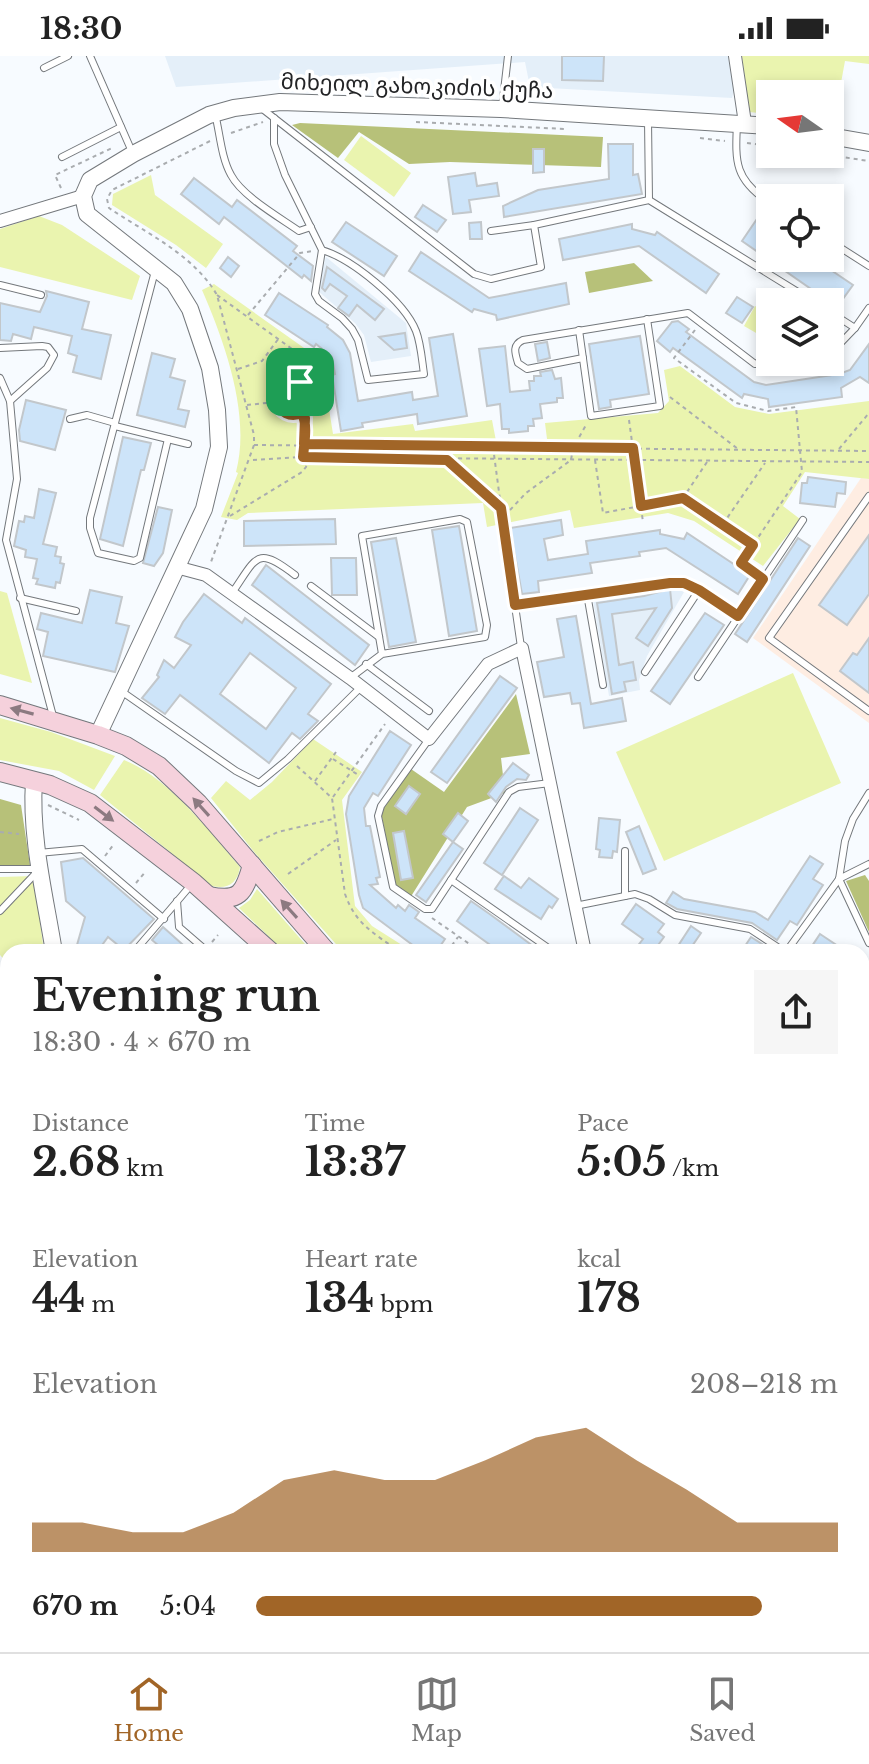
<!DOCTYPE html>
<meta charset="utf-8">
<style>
body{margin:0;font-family:"Libre Baskerville","Noto Sans Georgian",serif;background:#f6f6f6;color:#222;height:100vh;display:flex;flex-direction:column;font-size:30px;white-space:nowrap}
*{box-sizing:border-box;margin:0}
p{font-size:26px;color:#767676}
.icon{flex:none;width:44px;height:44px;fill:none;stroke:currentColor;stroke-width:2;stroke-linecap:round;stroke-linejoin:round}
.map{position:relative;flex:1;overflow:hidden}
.details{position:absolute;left:0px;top:888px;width:870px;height:708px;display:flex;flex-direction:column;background:#fff;border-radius:24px 24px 0 0;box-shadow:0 4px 12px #0003}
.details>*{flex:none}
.needle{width:52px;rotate:284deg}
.buttons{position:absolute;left:756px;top:24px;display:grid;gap:16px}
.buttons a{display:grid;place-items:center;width:88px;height:88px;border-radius:0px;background:#fff;box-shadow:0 4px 12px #0003;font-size:40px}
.pin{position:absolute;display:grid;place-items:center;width:68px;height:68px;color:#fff;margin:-34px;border-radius:16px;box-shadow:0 4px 12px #0006}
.round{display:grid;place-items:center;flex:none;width:84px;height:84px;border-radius:0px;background:#f6f6f6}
.head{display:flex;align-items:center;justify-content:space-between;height:136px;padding:0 32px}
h1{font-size:44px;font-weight:700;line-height:60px}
.figures{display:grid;grid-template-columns:repeat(3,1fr);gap:12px;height:136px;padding:8px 32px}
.figures div{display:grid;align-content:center}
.figures b{font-size:40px;font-weight:700}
.figures small{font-size:22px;font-weight:400}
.figures p{font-size:22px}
.chart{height:224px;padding:16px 32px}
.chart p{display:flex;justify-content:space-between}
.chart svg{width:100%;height:144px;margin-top:8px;fill:#a16527;opacity:.7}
ul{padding:0 32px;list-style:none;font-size:26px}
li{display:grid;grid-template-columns:128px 96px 1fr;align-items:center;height:60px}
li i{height:20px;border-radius:10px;background:#a16527}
.status{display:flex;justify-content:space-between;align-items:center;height:56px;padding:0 40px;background:#fff;direction:ltr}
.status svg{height:22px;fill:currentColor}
.tab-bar{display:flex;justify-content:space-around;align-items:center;height:112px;border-top:2px solid #e0e0e0;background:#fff;font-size:22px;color:#767676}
.tab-bar a{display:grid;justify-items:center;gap:4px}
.tab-bar .current{color:#a16527}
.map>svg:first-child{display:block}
</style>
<div class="status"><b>18:30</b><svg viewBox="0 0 49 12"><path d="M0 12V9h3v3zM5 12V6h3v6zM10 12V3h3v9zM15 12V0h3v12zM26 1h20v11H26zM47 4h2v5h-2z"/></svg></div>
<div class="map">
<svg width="869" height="1596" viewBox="0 0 869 1596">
<rect width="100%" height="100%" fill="#f7fbff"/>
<!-- built -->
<g fill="#e4eff9">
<path d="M 165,0 L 728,0 L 735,31 L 732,42 L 530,31 L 525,6 L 176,31 Z"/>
<path d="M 326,201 L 406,267 L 411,300 L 371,306 L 364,279 L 355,267 L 317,234 Z"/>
<path d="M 676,532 L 684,536 L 647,600 L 639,624 L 640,634 L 609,640 L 593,544 Z"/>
<path d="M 0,1209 L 8,1214 L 8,1302 L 4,1300 L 0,1306 Z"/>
</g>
<!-- education -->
<g fill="#feede2">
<path d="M 861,422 L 869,423 L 869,667 L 753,582 Z"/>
<path d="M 869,1465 L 869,1596 L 845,1596 L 843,1588 L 862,1588 L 862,1468 Z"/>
<path d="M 129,1588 L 285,1588 L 294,1596 L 129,1596 Z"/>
</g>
<!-- green -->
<g fill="#eaf4af">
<path d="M 742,0 L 869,0 L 869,8 L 845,5 L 834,65 L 830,65 L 830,38 L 770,38 L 770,58 L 749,56 Z"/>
<path d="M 361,80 L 411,117 L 394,141 L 344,104 Z"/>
<path d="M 151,119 L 155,139 L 223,188 L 206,212 L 176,189 L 112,149 L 113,138 Z"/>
<path d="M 39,160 L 62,169 L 140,220 L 132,244 L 0,211 L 0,173 Z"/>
<path d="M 214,228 L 314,299 L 323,315 L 333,378 L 413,368 L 415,375 L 492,364 L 496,385 L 547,383 L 545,367 L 658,357 L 669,345 L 664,314 L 680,310 L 735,351 L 769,358 L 869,345 L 869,423 L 805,416 L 783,450 L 800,463 L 763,510 L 694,465 L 668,457 L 574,472 L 570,454 L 487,471 L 483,447 L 248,457 L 237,464 L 221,461 L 238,417 L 236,416 C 251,359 225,287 202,234 Z"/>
<path d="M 755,250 L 770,258 L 770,285 L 744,270 Z"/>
<path d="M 0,535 L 7,537 L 32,627 L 0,618 Z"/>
<path d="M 793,617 L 841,727 L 664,805 L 616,696 Z"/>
<path d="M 0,662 L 51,676 L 115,700 L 94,734 L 59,715 L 0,704 Z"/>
<path d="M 313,683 L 362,716 L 342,744 L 355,850 L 372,870 L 413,896 L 343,896 L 255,797 L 211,742 L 226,725 L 250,744 L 272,726 Z"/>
<path d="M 124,704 C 168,721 209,775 240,811 C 238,827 227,834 212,830 L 100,739 Z"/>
<path d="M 34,820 L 44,896 L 8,896 L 8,908 L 0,899 L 0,821 Z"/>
<path d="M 257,833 L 312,896 L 285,896 L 239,852 L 250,844 Z"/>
<path d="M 862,1074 L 869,1078 L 869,1151 L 862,1157 Z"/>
</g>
<!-- forest -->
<g fill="#b7c179">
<path d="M 300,67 L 603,81 L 601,111 L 450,106 L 409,108 L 359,76 L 338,102 L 292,69 Z"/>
<path d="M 634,207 L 653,225 L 589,237 L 585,216 Z"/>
<path d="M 516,638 L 530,698 L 501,702 L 505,737 L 467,751 L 410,842 L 395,829 L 381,756 L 411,713 L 444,736 Z"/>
<path d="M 0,743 L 21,749 L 30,809 L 0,809 Z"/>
<path d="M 865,819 L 869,825 L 869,876 L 846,825 Z"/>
<path d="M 0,1106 L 8,1107 L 8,1162 L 0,1173 Z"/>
<path d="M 862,1304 L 869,1307 L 869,1381 L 862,1383 Z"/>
<path d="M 46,1588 L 129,1588 L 129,1596 L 51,1596 Z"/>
</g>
<!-- building -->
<g fill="#cde4f9" stroke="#c2c7cb" stroke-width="2" fill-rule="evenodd">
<path d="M 562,0 L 604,0 L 603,25 L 562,24 Z"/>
<path d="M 608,88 L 633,88 L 633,119 L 638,118 L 642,138 L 504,161 L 503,150 L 538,134 L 609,123 Z"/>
<path d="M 533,93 L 544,93 L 544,116 L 533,117 Z"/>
<path d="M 475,117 L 477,130 L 497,127 L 499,140 L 469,144 L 471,156 L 453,158 L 448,121 Z"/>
<path d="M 194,122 L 232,151 L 237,144 L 297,190 L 293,195 L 313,210 L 311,225 L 304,219 L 302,222 L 224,161 L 219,168 L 181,138 Z"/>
<path d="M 423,149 L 446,164 L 437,176 L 415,161 Z"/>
<path d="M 757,163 L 770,172 L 770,202 L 813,202 L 853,229 L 837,251 L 742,185 Z"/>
<path d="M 346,166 L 397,200 L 384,220 L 332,186 Z"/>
<path d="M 481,166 L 482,183 L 470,183 L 469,167 Z"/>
<path d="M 632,168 L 632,173 L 655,179 L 657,176 L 719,218 L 706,237 L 639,190 L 563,204 L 559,183 Z"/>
<path d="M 421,196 L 489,242 L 566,227 L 569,248 L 497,264 L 496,259 L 474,253 L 472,256 L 409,215 Z"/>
<path d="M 228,201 L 239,210 L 231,221 L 220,212 Z"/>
<path d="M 327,211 L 384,253 L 375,264 L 357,249 L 349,260 L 338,252 L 347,240 L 330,228 L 325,235 L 322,232 Z"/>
<path d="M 46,235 L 89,246 L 82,273 L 111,279 L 101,323 L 73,316 L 77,300 L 68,297 L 72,280 L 34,271 L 31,283 L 13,278 L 11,285 L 0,284 L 0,247 L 40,256 L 47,240 Z"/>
<path d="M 279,237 L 328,269 L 327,271 L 343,284 L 350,297 L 358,345 L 412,336 L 413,344 L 438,340 L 429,282 L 453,278 L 467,360 L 418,368 L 417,358 L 362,367 L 363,371 L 341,375 L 332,319 L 335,318 L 332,301 L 316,288 L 314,291 L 265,259 Z"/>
<path d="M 737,241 L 753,251 L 742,267 L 726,257 Z"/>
<path d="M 678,265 L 689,273 L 686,276 L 754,326 L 766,329 L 839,318 L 850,314 L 869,288 L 869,327 L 860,321 L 841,332 L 842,341 L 769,351 L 768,343 L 744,338 L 742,342 L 673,292 L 670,296 L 657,285 L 672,266 Z"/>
<path d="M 405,277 L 407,292 L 394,294 L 379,281 Z"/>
<path d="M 640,280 L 649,338 L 610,344 L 611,351 L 599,353 L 589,288 Z"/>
<path d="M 547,286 L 550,302 L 538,305 L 535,288 Z"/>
<path d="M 505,290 L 510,336 L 530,334 L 529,325 L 534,325 L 534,320 L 541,320 L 540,316 L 552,314 L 555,323 L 561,322 L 563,342 L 557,342 L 557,346 L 540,348 L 542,362 L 533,363 L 534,370 L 528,370 L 528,375 L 509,377 L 509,373 L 502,373 L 500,348 L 487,350 L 479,293 Z"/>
<path d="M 152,297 L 175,303 L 170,321 L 185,325 L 178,353 L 189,355 L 185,371 L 137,359 Z"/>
<path d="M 26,344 L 66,354 L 55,394 L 20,385 L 19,374 Z"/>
<path d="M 123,381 L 151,387 L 144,414 L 141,414 L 123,490 L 100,483 Z"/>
<path d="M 808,421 L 846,426 L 845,438 L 837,437 L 835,451 L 800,447 L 802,427 L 807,427 Z"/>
<path d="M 39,433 L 56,437 L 43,488 L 57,491 L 55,500 L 61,501 L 60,507 L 64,508 L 60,527 L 56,526 L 55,532 L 36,528 L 38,523 L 33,522 L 37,503 L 25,501 L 26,494 L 14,490 L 19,465 L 24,466 L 25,460 L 34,462 Z"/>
<path d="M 158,451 L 172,454 L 163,497 L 154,510 L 143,507 Z"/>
<path d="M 335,463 L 336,488 L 244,490 L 244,465 Z"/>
<path d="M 561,464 L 563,479 L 544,483 L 548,504 L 588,498 L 586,485 L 660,474 L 660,478 L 684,483 L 687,477 L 750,519 L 738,538 L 666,492 L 639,496 L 640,500 L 590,507 L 592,517 L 538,525 L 539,536 L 522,538 L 510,472 Z"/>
<path d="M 459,470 L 477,575 L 449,580 L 432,474 Z"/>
<path d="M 869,479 L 869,538 L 847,569 L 819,549 Z"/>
<path d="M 396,482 L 416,586 L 389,591 L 371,486 Z"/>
<path d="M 798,482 L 810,490 L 747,586 L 735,578 Z"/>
<path d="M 331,502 L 356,502 L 357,539 L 332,539 Z"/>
<path d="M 266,509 L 369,589 L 355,609 L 252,529 Z"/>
<path d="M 670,533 L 672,552 L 648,590 L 636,582 L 656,552 L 612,558 L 619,609 L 633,606 L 636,624 L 624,626 L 626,635 L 612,638 L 597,547 L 644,540 Z"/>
<path d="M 90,534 L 122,541 L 116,567 L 129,570 L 115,616 L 43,600 L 48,576 L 37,573 L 41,557 L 82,567 Z"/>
<path d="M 204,538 L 242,567 L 245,562 L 331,628 L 308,658 L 318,665 L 300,683 L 292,677 L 269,707 L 180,639 L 165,658 L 142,642 L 159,621 L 157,619 L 164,604 L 174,612 L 191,589 L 175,581 L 183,566 ZM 250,597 L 296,632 L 266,673 L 220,638 Z"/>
<path d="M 705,557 L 724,569 L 670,648 L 651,635 Z"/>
<path d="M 576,560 L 591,648 L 622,642 L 626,665 L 584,672 L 580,647 L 572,648 L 570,637 L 544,641 L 537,606 L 564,601 L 557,563 Z"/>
<path d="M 869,582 L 869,637 L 840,615 L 853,597 L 857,599 Z"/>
<path d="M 500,620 L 517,632 L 447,727 L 431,716 Z"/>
<path d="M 390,675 L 411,689 L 378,740 L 373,737 L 364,752 L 366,770 L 370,770 L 380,821 L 376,822 L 378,828 L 370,829 L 396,852 L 398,849 L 405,855 L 409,849 L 419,856 L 415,862 L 445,883 L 436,896 L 422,896 L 363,852 L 359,839 L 346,758 L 349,740 Z"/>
<path d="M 513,707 L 529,719 L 526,724 L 517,723 L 506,731 L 496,746 L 488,738 Z"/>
<path d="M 409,730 L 420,738 L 406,758 L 395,750 Z"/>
<path d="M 520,752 L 538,764 L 502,819 L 484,807 Z"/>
<path d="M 458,757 L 468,765 L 453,786 L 443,778 Z"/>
<path d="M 599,762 L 620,764 L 617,796 L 613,795 L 612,802 L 599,801 L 600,794 L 596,793 Z"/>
<path d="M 639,770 L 656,813 L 643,818 L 626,776 Z"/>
<path d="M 404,775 L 413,822 L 401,824 L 393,777 Z"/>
<path d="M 453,786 L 463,793 L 426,846 L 416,839 Z"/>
<path d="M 810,800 L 823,808 L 813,823 L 823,829 L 797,869 L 790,865 L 777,884 L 752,867 L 677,853 L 666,847 L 673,836 L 684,843 L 755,856 L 768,864 Z"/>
<path d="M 83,802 L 154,863 L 124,894 L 108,881 L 97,896 L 75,896 L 85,861 L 66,845 L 61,806 Z"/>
<path d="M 504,820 L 521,832 L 529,822 L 558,843 L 552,852 L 549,850 L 541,863 L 495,833 Z"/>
<path d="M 471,845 L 491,859 L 541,896 L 500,896 L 457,865 Z"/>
<path d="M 636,848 L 664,868 L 658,876 L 664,881 L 653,896 L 633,896 L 643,883 L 622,868 Z"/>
<path d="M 691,870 L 701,877 L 688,896 L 674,896 Z"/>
<path d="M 163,871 L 191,896 L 166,896 L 152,884 Z"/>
<path d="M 820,878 L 847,896 L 808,896 Z"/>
<path d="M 751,881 L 770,893 L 768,896 L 741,896 Z"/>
</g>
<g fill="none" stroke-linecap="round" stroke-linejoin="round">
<!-- service casing -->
<g stroke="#74787c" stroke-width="8">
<g id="service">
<path d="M 90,0 L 133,98"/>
<path d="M 44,12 L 68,0"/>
<path d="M 260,51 L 474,218 L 491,223 L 541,211 L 534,169 L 649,144 L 814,246"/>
<path d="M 502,52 L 508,0"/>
<path d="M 215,58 C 220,77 221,101 231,119 C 242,140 279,161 299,175 L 311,171"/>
<path d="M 274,62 L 274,88 L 285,119 L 322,194 L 315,238 L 319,245 L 342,262 L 352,273 L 358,284 L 368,324 L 424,318 C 422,305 421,288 416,275 C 404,245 352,203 322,194"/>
<path d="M 648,64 L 649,144"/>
<path d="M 737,68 C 735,107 735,124 770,147"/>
<path d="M 62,101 L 121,71"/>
<path d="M 491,175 L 534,169"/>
<path d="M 830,185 L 869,210"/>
<path d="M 155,215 L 90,462 L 90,472 L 98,497 L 134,505 L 140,502 L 168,383"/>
<path d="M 0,229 L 41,239"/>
<path d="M 830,256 L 855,272"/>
<path d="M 579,274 L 591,360 L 660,350 L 647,263"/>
<path d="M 0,292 L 42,290 L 48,291 L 54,299 L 47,312 L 10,345"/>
<path d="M 830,298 L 855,272 L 869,252"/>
<path d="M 583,302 L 527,313 L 518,307 C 515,297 512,289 523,284 L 688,257 L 755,308 L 770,306"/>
<path d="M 0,322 L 10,345 L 17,423 L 6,484 L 53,660"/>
<path d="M 70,363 L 87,359 L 115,367"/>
<path d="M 115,370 L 188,388"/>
<path d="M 869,440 L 769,582 L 869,655"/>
<path d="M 502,460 L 521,591"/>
<path d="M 311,530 L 379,581"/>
<path d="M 232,537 C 257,501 256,489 295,519"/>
<path d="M 587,538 L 603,629"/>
<path d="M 20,542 L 76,555"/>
<path d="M 515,549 L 670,527 L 684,527 L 699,534"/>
<path d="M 366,608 L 429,655"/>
<path d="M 645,616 L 699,534 L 738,560"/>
<path d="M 698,621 L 803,464"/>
<path d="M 350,622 L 382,598 L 485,581 L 487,569 L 467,466 L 460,463 L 362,480 L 382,598"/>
<path d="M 121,635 L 236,715 L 259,727 L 288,703 L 360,632"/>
<path d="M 429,683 L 381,750 L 378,760 L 393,831 L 425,853 L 432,853 L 509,736 L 518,731 L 550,727"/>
<path d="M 625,795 L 625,840"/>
<path d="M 38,797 L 82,793 L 164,863"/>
<path d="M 0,813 L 37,813"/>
<path d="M 839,823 L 869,887"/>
<path d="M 839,823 L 869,808"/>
<path d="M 451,824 L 554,896"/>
<path d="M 177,845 L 179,871 L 208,896"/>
<path d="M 575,850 L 635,838 L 649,843 L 675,859 L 750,873 L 785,896"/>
<path d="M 0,855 L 36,817"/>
<path d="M 134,896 L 191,829"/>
<path d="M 786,896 L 839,823 L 845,785 L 853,763 L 869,737"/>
<path d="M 0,950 L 8,945"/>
<path d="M 0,1030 L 8,1037"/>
<path d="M 862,1171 L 869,1165"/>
<path d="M 0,1280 L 8,1270"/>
<path d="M 862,1299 L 869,1303"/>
<path d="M 0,1317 L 8,1322"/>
<path d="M 0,1355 L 8,1360"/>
<path d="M 862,1438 L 869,1436"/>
<path d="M 0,1485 L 8,1489"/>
<path d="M 864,1521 L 869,1537"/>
<path d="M 261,1588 L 272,1596"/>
<path d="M 311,1588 L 317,1596"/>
<path d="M 780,1588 L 782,1596"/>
<path d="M 143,1596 L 143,1588"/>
<path d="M 352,1596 L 352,1588"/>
<path d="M 390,1596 L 390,1588"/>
</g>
</g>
<!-- minor casing -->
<g stroke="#74787c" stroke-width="14">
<g id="minor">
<path d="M 735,0 L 745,67"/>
<path d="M 0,165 L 83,140"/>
<path d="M 176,511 L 206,519 L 350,622 L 429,683 L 488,608 L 522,592 L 585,896"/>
<path d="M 503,1596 L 503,1588"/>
</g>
</g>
<!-- tertiary casing -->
<g stroke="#74787c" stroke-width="18">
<g id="tertiary">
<path d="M 830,80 L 869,87"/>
<path d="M 98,679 L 204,453 L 219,391 L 217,354 L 210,312 L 190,253 L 174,227 L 87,158 L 83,140 L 90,124 L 133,98 L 209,59 L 234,52 L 280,46 L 501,53 L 770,70"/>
<path d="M 34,725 C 30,781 45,840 54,896"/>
<path d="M 0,1181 L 8,1170"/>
<path d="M 0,1550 L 8,1556"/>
<path d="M 36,1588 L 42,1596"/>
<path d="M 641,1596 L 641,1588"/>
</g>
</g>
<!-- secondary casing -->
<g stroke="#74787c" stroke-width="20">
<g id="secondary">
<path d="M 0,649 L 98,679 L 126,690 L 159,710 L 198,747 L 327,896"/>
<path d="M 0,716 L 50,729 L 90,747 L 194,827 L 271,896"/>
<path d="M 209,840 C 239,846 244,838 252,809"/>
<path d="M 862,1211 L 869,1211"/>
<path d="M 862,1239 L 869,1238"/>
</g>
</g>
<!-- path -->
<g stroke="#a9acaf" stroke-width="2" stroke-dasharray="4 4" stroke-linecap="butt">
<path d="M 416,66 L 566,73"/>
<path d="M 231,77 L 263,66"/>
<path d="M 700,82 L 725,85"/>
<path d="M 210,85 L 112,134 L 107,143 L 109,152 C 146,177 194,199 217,239 L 254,379 L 254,389 L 211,506"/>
<path d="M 747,87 L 770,90"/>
<path d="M 822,98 L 869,105"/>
<path d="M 61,132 L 55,119 L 112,92"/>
<path d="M 217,239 L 299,298 L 302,314 L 300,326"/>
<path d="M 248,259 L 300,197 L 313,195"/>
<path d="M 695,274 L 674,302 L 736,347 L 768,355 L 796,351 L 802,416 L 741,507 L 755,518"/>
<path d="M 238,313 L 262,305 L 279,282"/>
<circle cx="294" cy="342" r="17"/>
<path d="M 670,341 L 738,393"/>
<path d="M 247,349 L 276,346"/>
<path d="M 302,357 L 305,362 L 303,401 L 869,406"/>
<path d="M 629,364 L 643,466"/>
<path d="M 254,389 L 869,395"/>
<path d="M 373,390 L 374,403"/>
<path d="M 493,391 L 501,451"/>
<path d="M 839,393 L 869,357"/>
<path d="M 253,404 L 302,401"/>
<path d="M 448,404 L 500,451"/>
<path d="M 595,404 L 603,457 L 683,442"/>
<path d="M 707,406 L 683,442 L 753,489"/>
<path d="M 510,454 L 526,437 L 571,404 L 573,392 L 586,369"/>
<path d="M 230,460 L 302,416 L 306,411 L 308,402"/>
<path d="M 723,468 L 765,407"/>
<path d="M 333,703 L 360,720"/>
<path d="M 297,710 L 332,742 L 345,838 C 356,869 374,877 400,896"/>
<path d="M 315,725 L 336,696"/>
<path d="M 333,741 L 385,668"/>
<path d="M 48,749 L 79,764"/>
<path d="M 0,776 L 19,778"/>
<path d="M 259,785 L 278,776 L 333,763"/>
<path d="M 105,800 L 114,788"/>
<path d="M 288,818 L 336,784"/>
<path d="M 136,827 L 146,815"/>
<path d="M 432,862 L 481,896"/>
<path d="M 212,886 L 218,879"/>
<path d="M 447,896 L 458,881"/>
<path d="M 862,919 L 869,917"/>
<path d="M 862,979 L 869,978"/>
<path d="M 862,1079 L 869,1084"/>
<path d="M 862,1099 L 869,1090"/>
<path d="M 0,1102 L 8,1102"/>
<path d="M 862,1259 L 869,1258"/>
<path d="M 862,1342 L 869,1335"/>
<path d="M 568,1588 L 606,1589"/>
<path d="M 563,1596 L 572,1589"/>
</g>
<!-- service -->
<use href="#service" stroke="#fff" stroke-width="6"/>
<!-- minor -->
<use href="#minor" stroke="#fff" stroke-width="12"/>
<!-- tertiary -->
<use href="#tertiary" stroke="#fff" stroke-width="16"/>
<!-- secondary -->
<use href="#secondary" stroke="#f5d1dc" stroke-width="18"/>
</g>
<!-- one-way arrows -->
<defs><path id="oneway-solid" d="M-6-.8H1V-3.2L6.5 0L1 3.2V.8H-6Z" transform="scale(2)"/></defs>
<g fill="#8c7a81">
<use href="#oneway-solid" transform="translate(22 655) rotate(-165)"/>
<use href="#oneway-solid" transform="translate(201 751) rotate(-132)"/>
<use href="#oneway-solid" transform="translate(104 758) rotate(37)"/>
<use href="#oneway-solid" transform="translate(289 853) rotate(-132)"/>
</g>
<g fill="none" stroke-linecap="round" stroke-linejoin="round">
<!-- route casing -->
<g stroke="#fff" stroke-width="16">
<path id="route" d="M 300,326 L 308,333 L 311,344 L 302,357 C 308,370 304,388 303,401 L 447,404 L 501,452 L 515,549 L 670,527 L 684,527 L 699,534 L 738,560 L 763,523 L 741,507 L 753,489 L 683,442 L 641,450 L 633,392 L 304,388 L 305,362 L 302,357 C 290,362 280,357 277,344 L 284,329 L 300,326"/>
</g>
<!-- route -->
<use href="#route" stroke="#a16527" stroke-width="10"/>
</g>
<g text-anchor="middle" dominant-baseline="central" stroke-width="7" stroke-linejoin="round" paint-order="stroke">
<!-- street labels -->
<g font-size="22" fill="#232426" stroke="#fff">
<text transform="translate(417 30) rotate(2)">მიხეილ გახოკიძის ქუჩა</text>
</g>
</g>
</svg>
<div class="buttons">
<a><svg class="needle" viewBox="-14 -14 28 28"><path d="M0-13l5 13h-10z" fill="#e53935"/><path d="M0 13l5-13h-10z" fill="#767676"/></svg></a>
<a><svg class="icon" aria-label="locate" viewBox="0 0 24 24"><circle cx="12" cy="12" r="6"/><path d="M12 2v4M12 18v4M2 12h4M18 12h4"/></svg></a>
<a><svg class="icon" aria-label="layers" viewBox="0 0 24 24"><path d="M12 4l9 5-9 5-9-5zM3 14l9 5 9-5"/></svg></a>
</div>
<div class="pin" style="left:300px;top:326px;background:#1e9e55"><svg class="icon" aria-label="arrive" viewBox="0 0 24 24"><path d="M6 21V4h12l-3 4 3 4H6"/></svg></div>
<section class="details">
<div class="head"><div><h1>Evening run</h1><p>18:30 · 4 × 670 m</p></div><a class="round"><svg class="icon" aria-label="share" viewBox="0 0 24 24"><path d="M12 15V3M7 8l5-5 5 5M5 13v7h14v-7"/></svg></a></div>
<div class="figures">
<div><p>Distance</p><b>2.68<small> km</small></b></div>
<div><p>Time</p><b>13:37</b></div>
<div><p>Pace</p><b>5:05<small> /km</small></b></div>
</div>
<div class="figures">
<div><p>Elevation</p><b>44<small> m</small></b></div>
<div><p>Heart rate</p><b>134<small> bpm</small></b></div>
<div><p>kcal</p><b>178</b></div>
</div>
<div class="chart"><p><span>Elevation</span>208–218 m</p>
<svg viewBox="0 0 160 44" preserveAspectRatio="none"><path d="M0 44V35L10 35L20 38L30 38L40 32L50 22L60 19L70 22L80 22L90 16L100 9L110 6L120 16L130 25L140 35L150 35L160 35V44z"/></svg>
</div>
<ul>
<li><b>670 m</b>5:04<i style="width:87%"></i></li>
</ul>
</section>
</div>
<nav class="tab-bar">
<a class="current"><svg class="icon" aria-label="home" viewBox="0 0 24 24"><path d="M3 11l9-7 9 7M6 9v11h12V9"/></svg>Home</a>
<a><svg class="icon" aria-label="map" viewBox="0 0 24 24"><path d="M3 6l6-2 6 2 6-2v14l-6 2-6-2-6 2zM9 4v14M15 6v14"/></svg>Map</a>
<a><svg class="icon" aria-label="saved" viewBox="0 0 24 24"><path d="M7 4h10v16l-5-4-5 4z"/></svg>Saved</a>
</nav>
